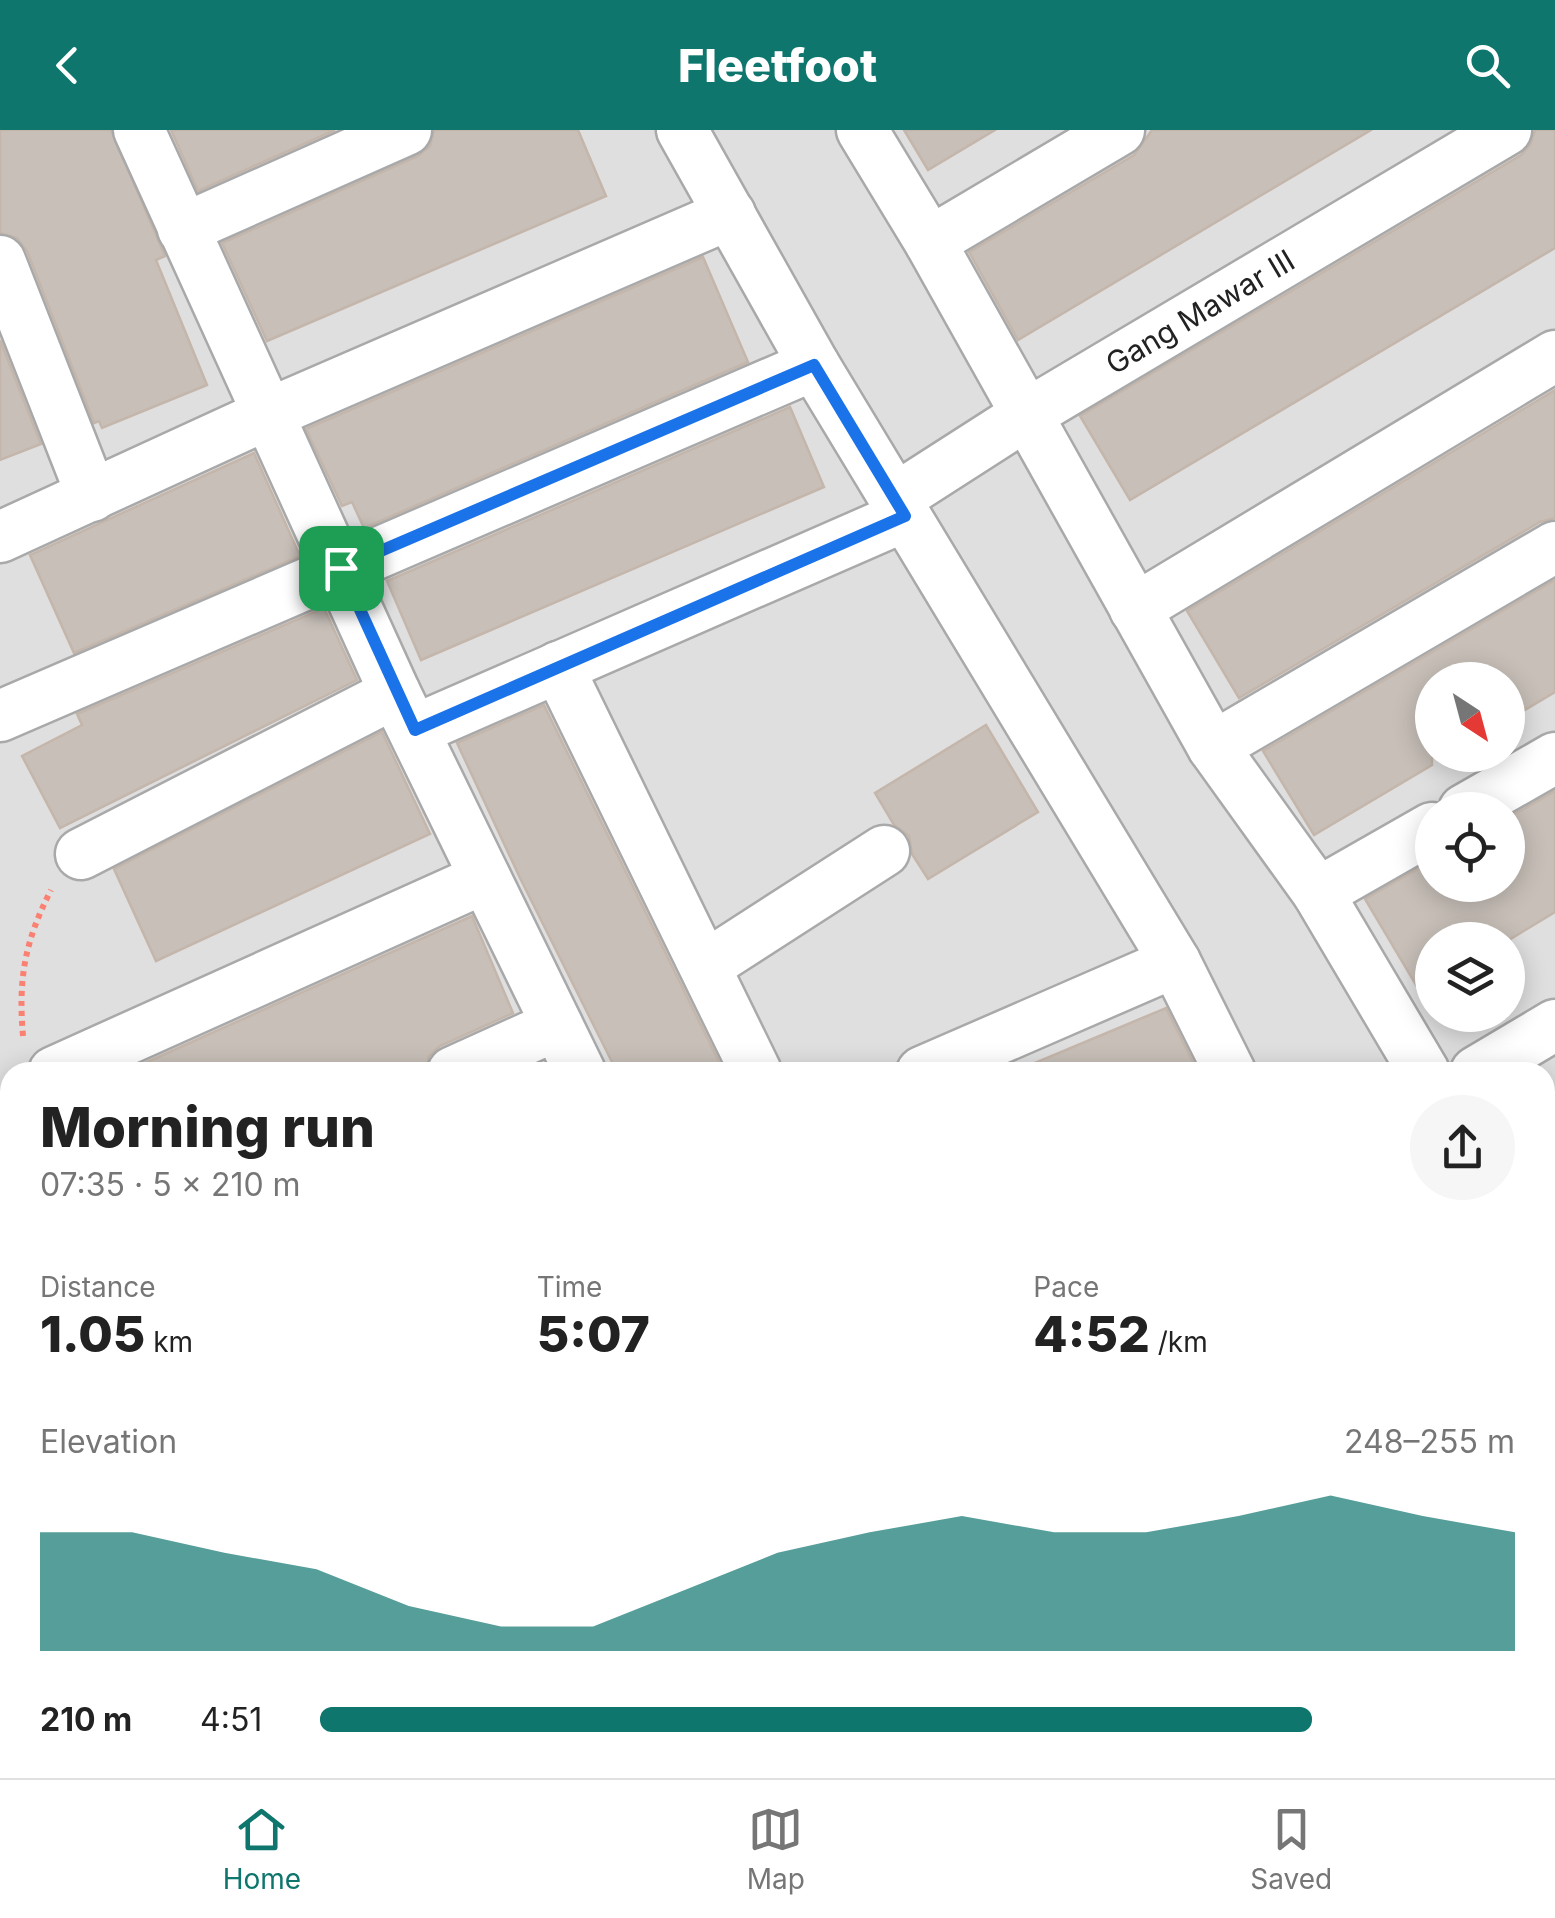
<!DOCTYPE html>
<meta charset="utf-8">
<style>
body{margin:0;font-family:Inter,sans-serif;background:#f6f6f6;color:#222;height:100vh;display:flex;flex-direction:column;font-size:38px;white-space:nowrap}
*{box-sizing:border-box;margin:0}
p{font-size:32px;color:#767676}
.icon{flex:none;width:55px;height:55px;fill:none;stroke:currentColor;stroke-width:2;stroke-linecap:round;stroke-linejoin:round}
.map{position:relative;flex:1;overflow:hidden}
.details{position:absolute;left:0px;top:932px;width:1555px;height:718px;display:flex;flex-direction:column;background:#fff;border-radius:30px 30px 0 0;box-shadow:0 5px 25px #0003}
.details>*{flex:none}
.needle{width:65px;rotate:144deg}
.buttons{position:absolute;left:1415px;top:532px;display:grid;gap:20px}
.buttons a{display:grid;place-items:center;width:110px;height:110px;border-radius:50%;background:#fff;box-shadow:0 5px 25px #0003;font-size:50px}
.pin{position:absolute;display:grid;place-items:center;width:85px;height:85px;color:#fff;margin:-42px;border-radius:20px;box-shadow:0 5px 15px #0006}
.round{display:grid;place-items:center;flex:none;width:105px;height:105px;border-radius:52px;background:#f6f6f6}
.headline{display:flex;align-items:center;justify-content:space-between;height:170px;padding:0 40px}
h1{font-size:55px;font-weight:800;line-height:75px}
.stats{display:grid;grid-template-columns:repeat(3,1fr);gap:15px;height:170px;padding:10px 40px}
.stats div{display:grid;align-content:center}
.stats b{font-size:50px;font-weight:800}
.stats small{font-size:28px;font-weight:400}
.stats p{font-size:28px}
.chart{height:280px;padding:20px 40px}
.chart p{display:flex;justify-content:space-between}
.chart svg{width:100%;height:180px;margin-top:10px;fill:#0f766e;opacity:.7}
ul{padding:0 40px;list-style:none;font-size:32px}
li{display:grid;grid-template-columns:160px 120px 1fr;align-items:center;height:75px}
li i{height:25px;border-radius:12px;background:#0f766e}
header{display:flex;justify-content:space-between;align-items:center;height:130px;padding:0 40px;background:#0f766e;color:#fff;font-size:45px;font-weight:800}
.tab-bar{display:flex;justify-content:space-around;align-items:center;height:140px;border-top:2px solid #e0e0e0;background:#fff;font-size:28px;color:#767676}
.tab-bar a{display:grid;justify-items:center;gap:5px}
.tab-bar .active{color:#0f766e}
.map>svg:first-child{display:block}
</style>
<header><svg class="icon" aria-label="back" viewBox="0 0 24 24"><path d="M15 5l-7 7 7 7"/></svg>Fleetfoot<svg class="icon" aria-label="search" viewBox="0 0 24 24"><circle cx="10" cy="10" r="6"/><path d="M15 15l6 6"/></svg></header>
<div class="map">
<svg width="1555" height="1648" viewBox="0 0 1555 1648">
<rect width="100%" height="100%" fill="#f2efe9"/>
<!-- residential -->
<path fill="#e0dfdf" fill-rule="evenodd" d="M 0,0 L 1555,0 L 1555,1648 L 211,1648 L 209,1640 L 1545,1640 L 1545,942 L 10,942 L 10,981 L 0,959 ZM 1432,550 L 1508,550 L 1508,625 L 1432,625 ZM 1432,680 L 1508,680 L 1508,755 L 1432,755 ZM 1432,810 L 1508,810 L 1508,885 L 1432,885 Z"/>
<!-- building -->
<g fill="#c7bfb8" stroke="#c4b6ab" stroke-width="2.5">
<path d="M 0,0 L 111,0 L 165,126 L 156,130 L 207,255 L 102,298 L 99,291 L 94,293 L 27,121 L 17,108 L 0,103 Z"/>
<path d="M 171,0 L 335,0 L 198,61 Z"/>
<path d="M 434,0 L 578,0 L 606,66 L 267,211 L 222,113 L 418,26 L 430,16 Z"/>
<path d="M 904,0 L 995,0 L 928,40 Z"/>
<path d="M 1152,0 L 1371,0 L 1018,210 L 969,122 L 1134,25 Z"/>
<path d="M 1535,0 L 1555,0 L 1555,118 L 1130,370 L 1080,286 L 1521,25 L 1530,15 Z"/>
<path d="M 703,127 L 748,232 L 364,398 L 352,372 L 342,376 L 306,299 Z"/>
<path d="M 0,210 L 41,314 L 0,330 Z"/>
<path d="M 1555,260 L 1555,388 L 1540,392 L 1239,568 L 1187,481 Z"/>
<path d="M 790,277 L 824,357 L 421,530 L 387,451 Z"/>
<path d="M 254,323 L 300,426 L 74,523 L 30,425 Z"/>
<path d="M 1555,450 L 1555,562 L 1508,590 L 1508,550 L 1432,550 L 1432,635 L 1314,705 L 1263,621 Z"/>
<path d="M 324,478 L 357,550 L 60,698 L 22,626 L 82,595 L 77,584 Z"/>
<path d="M 544,575 L 724,942 L 617,942 L 521,750 L 457,613 Z"/>
<path d="M 986,595 L 1038,682 L 928,749 L 912,724 L 909,706 L 894,695 L 875,663 Z"/>
<path d="M 382,602 L 430,704 L 156,831 L 114,739 Z"/>
<path d="M 1555,661 L 1555,782 L 1509,810 L 1432,810 L 1432,882 L 1365,769 L 1432,731 L 1432,755 L 1508,755 L 1508,688 Z"/>
<path d="M 472,786 L 513,883 L 440,916 L 429,926 L 425,942 L 138,942 L 136,937 Z"/>
<path d="M 1166,878 L 1198,942 L 1013,942 L 1097,907 Z"/>
</g>
<g fill="none" stroke-linecap="round" stroke-linejoin="round">
<!-- minor casing -->
<g stroke="#a9a9a9" stroke-width="55">
<g id="minor">
<path d="M 139,0 L 395,563 L 580,942"/>
<path d="M 682,0 L 814,235 L 1175,832 L 1230,942"/>
<path d="M 862,0 L 930,112 L 1213,617 L 1318,763 L 1424,942"/>
<path d="M 183,99 L 406,0"/>
<path d="M 930,112 L 1119,0"/>
<path d="M 0,131 L 92,366"/>
<path id="s1" d="M 895,369 L 1026,285 L 1506,0"/>
<path d="M 0,407 L 268,284 L 730,84"/>
<path d="M 1135,479 L 1555,226"/>
<path d="M 558,537 L 756,942"/>
<path d="M 0,586 L 814,235"/>
<path d="M 415,600 L 905,386"/>
<path d="M 1213,617 L 1555,417"/>
<path d="M 1464,680 L 1555,628"/>
<path d="M 81,724 L 395,563"/>
<path d="M 1318,763 L 1432,698"/>
<path d="M 707,835 L 884,721"/>
<path d="M 54,942 L 485,748"/>
<path d="M 453,942 L 557,895"/>
<path d="M 922,942 L 1175,832"/>
<path d="M 1476,942 L 1555,895"/>
<path d="M 1545,1122 L 1555,1136"/>
<path d="M 1545,1587 L 1555,1622"/>
<path d="M 891,1640 L 894,1648"/>
<path d="M 218,1648 L 244,1648"/>
<path d="M 737,1648 L 758,1640"/>
<path d="M 1184,1648 L 1203,1640"/>
</g>
</g>
<!-- path -->
<path stroke="#fa8072" stroke-width="6" stroke-dasharray="5 5" stroke-linecap="butt" d="M 23,906 C 18,848 25,811 51,760"/>
<!-- minor -->
<use href="#minor" stroke="#fff" stroke-width="50"/>
</g>
<g fill="none" stroke-linecap="round" stroke-linejoin="round">
<!-- route casing -->
<g stroke="#fff" stroke-width="20">
<path id="route" d="M 814,235 L 905,386 L 415,600 L 341,438 Z"/>
</g>
<!-- route -->
<use href="#route" stroke="#1a73e8" stroke-width="12"/>
</g>
<g text-anchor="middle" dominant-baseline="central" stroke-width="9" stroke-linejoin="round" paint-order="stroke">
<!-- street labels -->
<g font-size="30" fill="#222" stroke="#fff">
<text stroke="none"><textPath href="#s1" startOffset="358">Gang Mawar III</textPath></text>
</g>
</g>
</svg>
<div class="buttons">
<a><svg class="needle" viewBox="-14 -14 28 28"><path d="M0-13l5 13h-10z" fill="#e53935"/><path d="M0 13l5-13h-10z" fill="#767676"/></svg></a>
<a><svg class="icon" aria-label="locate" viewBox="0 0 24 24"><circle cx="12" cy="12" r="6"/><path d="M12 2v4M12 18v4M2 12h4M18 12h4"/></svg></a>
<a><svg class="icon" aria-label="layers" viewBox="0 0 24 24"><path d="M12 4l9 5-9 5-9-5zM3 14l9 5 9-5"/></svg></a>
</div>
<div class="pin" style="left:341px;top:438px;background:#1e9e55"><svg class="icon" aria-label="arrive" viewBox="0 0 24 24"><path d="M6 21V4h12l-3 4 3 4H6"/></svg></div>
<section class="details">
<div class="headline"><div><h1>Morning run</h1><p>07:35 · 5 × 210 m</p></div><a class="round"><svg class="icon" aria-label="share" viewBox="0 0 24 24"><path d="M12 15V3M7 8l5-5 5 5M5 13v7h14v-7"/></svg></a></div>
<div class="stats">
<div><p>Distance</p><b>1.05<small> km</small></b></div>
<div><p>Time</p><b>5:07</b></div>
<div><p>Pace</p><b>4:52<small> /km</small></b></div>
</div>
<div class="chart"><p><span>Elevation</span>248–255 m</p>
<svg viewBox="0 0 160 44" preserveAspectRatio="none"><path d="M0 44V15L10 15L20 20L30 24L40 33L50 38L60 38L70 29L80 20L90 15L100 11L110 15L120 15L130 11L140 6L150 11L160 15V44z"/></svg>
</div>
<ul>
<li><b>210 m</b>4:51<i style="width:83%"></i></li>
</ul>
</section>
</div>
<nav class="tab-bar">
<a class="active"><svg class="icon" aria-label="home" viewBox="0 0 24 24"><path d="M3 11l9-7 9 7M6 9v11h12V9"/></svg>Home</a>
<a><svg class="icon" aria-label="map" viewBox="0 0 24 24"><path d="M3 6l6-2 6 2 6-2v14l-6 2-6-2-6 2zM9 4v14M15 6v14"/></svg>Map</a>
<a><svg class="icon" aria-label="saved" viewBox="0 0 24 24"><path d="M7 4h10v16l-5-4-5 4z"/></svg>Saved</a>
</nav>
